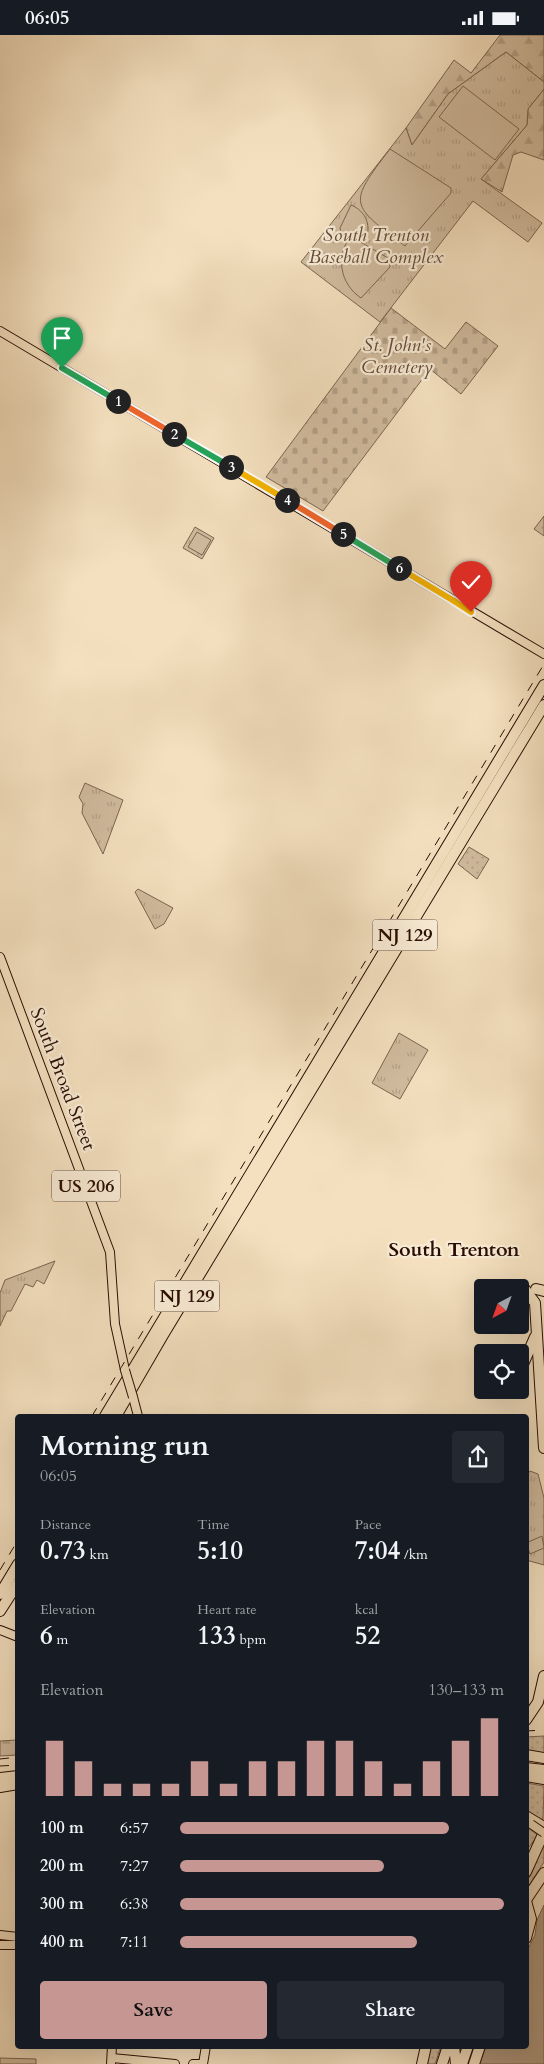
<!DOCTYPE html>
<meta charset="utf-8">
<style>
body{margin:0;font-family:Cardo,serif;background:#242831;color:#f1f3f6;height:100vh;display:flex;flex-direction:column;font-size:19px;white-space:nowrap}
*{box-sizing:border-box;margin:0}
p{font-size:16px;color:#9ea1a6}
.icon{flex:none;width:28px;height:28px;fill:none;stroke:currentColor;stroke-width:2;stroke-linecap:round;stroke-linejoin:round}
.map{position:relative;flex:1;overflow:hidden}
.details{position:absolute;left:15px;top:1379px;width:514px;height:635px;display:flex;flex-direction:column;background:#171b24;border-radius:5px;box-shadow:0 5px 20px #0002}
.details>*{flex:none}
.needle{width:32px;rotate:221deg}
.controls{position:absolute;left:474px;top:1244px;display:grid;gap:10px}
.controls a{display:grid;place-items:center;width:55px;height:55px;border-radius:5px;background:#171b24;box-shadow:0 5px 20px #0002;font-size:25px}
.pin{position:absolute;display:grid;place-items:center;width:42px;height:42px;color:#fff;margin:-51px -21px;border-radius:50% 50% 50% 0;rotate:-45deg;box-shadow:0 0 5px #0007}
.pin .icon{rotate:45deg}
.km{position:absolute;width:25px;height:25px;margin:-12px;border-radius:50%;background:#222;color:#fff;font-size:14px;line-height:25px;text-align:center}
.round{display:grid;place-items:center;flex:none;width:52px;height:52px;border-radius:5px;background:#242831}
.summary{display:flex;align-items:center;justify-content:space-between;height:85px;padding:0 25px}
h1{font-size:28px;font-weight:600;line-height:38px}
.metrics{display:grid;grid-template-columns:repeat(3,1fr);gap:8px;height:85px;padding:5px 25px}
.metrics div{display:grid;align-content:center}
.metrics b{font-size:25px;font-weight:600}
.metrics small{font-size:14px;font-weight:400}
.metrics p{font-size:14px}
.chart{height:140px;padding:10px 25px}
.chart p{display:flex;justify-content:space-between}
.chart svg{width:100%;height:90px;margin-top:5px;stroke:#c59692;stroke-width:6}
.action{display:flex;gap:10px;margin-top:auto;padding:10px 25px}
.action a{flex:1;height:58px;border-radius:5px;background:#c59692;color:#111;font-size:20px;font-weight:600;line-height:58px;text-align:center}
.action a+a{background:#242831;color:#f1f3f6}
ul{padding:0 25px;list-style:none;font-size:16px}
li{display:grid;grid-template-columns:80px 60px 1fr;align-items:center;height:38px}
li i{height:12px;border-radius:6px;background:#c59692}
.status{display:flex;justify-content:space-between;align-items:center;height:35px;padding:0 25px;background:#171b24;direction:ltr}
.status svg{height:14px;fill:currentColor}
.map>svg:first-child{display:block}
</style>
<div class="status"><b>06:05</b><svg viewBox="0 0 49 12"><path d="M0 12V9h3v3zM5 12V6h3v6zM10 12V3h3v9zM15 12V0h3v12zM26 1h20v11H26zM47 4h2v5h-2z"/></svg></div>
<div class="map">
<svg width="544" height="2029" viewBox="0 0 544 2029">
<defs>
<pattern id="grass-dots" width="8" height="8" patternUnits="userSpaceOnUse" patternTransform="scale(1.25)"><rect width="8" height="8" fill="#d1bc9f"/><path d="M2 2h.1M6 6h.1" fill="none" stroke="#b3a087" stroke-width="1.8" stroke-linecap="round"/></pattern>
<pattern id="forest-firs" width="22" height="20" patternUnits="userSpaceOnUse" patternTransform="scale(1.25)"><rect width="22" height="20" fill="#d1bc9f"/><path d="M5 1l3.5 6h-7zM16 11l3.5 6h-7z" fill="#b3a087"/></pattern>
<pattern id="cemetery-stones" width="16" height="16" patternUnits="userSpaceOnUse" patternTransform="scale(1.25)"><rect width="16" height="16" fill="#d1bc9f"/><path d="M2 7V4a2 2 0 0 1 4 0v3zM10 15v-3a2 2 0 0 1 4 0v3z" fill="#b3a087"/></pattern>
<pattern id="park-tufts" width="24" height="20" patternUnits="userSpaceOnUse" patternTransform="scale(1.25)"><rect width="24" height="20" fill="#d1bc9f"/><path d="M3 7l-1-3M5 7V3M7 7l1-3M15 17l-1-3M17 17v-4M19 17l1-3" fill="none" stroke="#b3a087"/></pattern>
</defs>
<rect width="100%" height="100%" fill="#f4e0bf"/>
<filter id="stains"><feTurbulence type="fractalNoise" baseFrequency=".004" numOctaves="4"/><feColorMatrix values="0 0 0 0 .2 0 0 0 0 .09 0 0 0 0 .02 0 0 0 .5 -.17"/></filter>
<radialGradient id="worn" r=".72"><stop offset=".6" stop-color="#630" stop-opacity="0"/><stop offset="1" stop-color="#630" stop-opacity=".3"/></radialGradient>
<!-- grass -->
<g fill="url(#grass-dots)" stroke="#7d6450">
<path d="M 544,481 L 544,501 L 534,494 Z"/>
<path d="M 469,812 L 489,824 L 477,844 L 458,829 Z"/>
<path d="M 544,1701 L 544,1720 L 526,1718 L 526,1702 Z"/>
<path d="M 526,1748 L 544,1751 L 543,1785 L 526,1777 Z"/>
<path d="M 526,1792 L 538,1800 L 526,1816 Z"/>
<path d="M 544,1810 L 544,1827 L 526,1855 L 526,1849 Z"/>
<path d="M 431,2011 L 441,2011 L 435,2029 L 426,2029 Z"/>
</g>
<!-- forest -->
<g fill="url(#forest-firs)" stroke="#7d6450">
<path d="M 500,0 L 544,0 L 544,47 L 506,17 L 448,59 L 412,110 L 406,93 L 454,25 L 471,38 Z"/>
<path d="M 544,54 L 544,125 L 521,117 L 513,120 L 502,157 L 481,144 L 527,90 L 528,74 Z"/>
<path d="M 17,1705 L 17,1720 L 0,1721 L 0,1706 Z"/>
</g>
<!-- cemetery -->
<path fill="url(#cemetery-stones)" stroke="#7d6450" d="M 391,273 L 445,314 L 466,287 L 498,311 L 461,359 L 430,334 L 323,476 L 266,442 Z"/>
<!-- park -->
<g fill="url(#park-tufts)" stroke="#7d6450">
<path d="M 506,17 L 544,47 L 544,54 L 528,74 L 527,90 L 481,144 L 542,188 L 528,207 L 473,166 L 380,287 L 301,227 L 406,93 L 412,110 L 448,59 Z"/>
<path d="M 195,492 L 214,503 L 202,524 L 183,513 Z"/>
<path d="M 85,748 L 123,765 L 103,819 L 82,778 L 83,769 L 79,762 Z"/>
<path d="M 138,854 L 173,873 L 164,889 L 155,894 L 135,857 Z"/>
<path d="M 399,998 L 428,1015 L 400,1064 L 372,1048 Z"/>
<path d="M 55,1226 L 44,1249 L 37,1245 L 33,1252 L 25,1249 L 11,1276 L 7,1276 L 0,1291 L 0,1258 L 5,1245 Z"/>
<path d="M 530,1436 L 538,1439 L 544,1463 L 544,1530 L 526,1525 L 526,1441 Z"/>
<path d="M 0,2023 L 36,2024 L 36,2029 L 0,2029 Z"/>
</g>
<!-- pitch -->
<g fill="#d1bc9f" stroke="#7d6450">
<path d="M 463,51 L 519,94 L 495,125 L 439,82 Z"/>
<path d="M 390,114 L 451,153 L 451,158 L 405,211 C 350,169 347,170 390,114 Z"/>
<path d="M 351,170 C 366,176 373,192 364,207 L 352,202 L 388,223 L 390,232 L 361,263 C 340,249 335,221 351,201 L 341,197 L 340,193 Z"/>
<path d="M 197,497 L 211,505 L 202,520 L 188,512 Z"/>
<path d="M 542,1501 L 544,1513 L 530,1519 L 526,1508 Z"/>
</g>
<!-- water -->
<path fill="#af987f" stroke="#79604d" d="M 544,1870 L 544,2029 L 479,2029 L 486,2011 L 526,2011 L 526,1918 L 535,1900 L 537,1885 Z"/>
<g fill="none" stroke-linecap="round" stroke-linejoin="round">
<!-- major casing -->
<g stroke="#290c02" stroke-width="10">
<g id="major">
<path d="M 0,296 L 544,619"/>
<path d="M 0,922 L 110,1217 L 115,1289 L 125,1335"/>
<path d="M 133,1362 L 138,1381"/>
<path d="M 0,1595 L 18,1602"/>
<path d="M 526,1780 L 544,1791"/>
<path d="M 0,1900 L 18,1902"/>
<path d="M 0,1910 L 18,1910"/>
<path d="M 112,2023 L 175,2029"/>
<path d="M 111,2029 L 112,2011"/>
<path d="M 193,2029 L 202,2029"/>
<path d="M 203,2029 L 206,2011"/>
</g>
</g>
<!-- highway casing -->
<g stroke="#290c02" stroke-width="12">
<g id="highway">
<path d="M 524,1253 L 535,1268 L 544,1413"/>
<path d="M 536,1254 L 544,1256"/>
<path d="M 520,1336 L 535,1302"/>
<path d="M 105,1381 L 544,650"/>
<path d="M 116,1381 L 163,1300 L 544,670"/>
<path d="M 0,1559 L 18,1529"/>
<path d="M 0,1576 L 18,1548"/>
<path d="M 526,1685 L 538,1667 L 544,1641"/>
<path d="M 526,1720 L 544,1723"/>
<path d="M 526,1733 L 544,1735"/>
<path d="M 526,1741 L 544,1744"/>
<path d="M 0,1743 L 18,1741"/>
<path d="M 0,1752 L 18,1749"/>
<path d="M 526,1837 L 544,1797"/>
<path d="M 526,1865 L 544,1838"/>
<path d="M 526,1866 L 531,1884 L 526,1903"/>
<path d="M 454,2011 L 456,2029"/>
<path d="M 422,2029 L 426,2011"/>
<path d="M 442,2029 L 448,2011"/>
<path d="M 462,2029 L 468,2011"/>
<path d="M 474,2029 L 480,2011"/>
</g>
</g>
<!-- major -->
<use href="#major" stroke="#f4e0bf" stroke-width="8"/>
<!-- highway -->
<use href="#highway" stroke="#f4e0bf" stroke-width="10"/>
<!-- rail -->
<g stroke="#290c02" stroke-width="1" stroke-dasharray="9 9" stroke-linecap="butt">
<path d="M 92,1381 L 544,629"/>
<path d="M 0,1535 L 18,1505"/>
<path d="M 526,1696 L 544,1695"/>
<path d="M 0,1724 L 18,1722"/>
<path d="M 0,1731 L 18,1730"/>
</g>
<!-- major-bridge casing -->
<g stroke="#290c02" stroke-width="10" stroke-linecap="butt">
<g id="major-bridge">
<path d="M 125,1335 L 133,1362"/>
<path d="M 531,1789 L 544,1798"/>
</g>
</g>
<!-- major-bridge -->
<use href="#major-bridge" stroke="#f4e0bf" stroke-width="8"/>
</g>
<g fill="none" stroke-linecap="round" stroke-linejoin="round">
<!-- split-1 casing -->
<g stroke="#fff" stroke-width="10">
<path id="split-1" d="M 62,333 L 118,366"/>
</g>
<!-- split-2 casing -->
<g stroke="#fff" stroke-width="10">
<path id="split-2" d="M 118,366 L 174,399"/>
</g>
<!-- split-3 casing -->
<g stroke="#fff" stroke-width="10">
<path id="split-3" d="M 174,399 L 231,432"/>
</g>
<!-- split-4 casing -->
<g stroke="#fff" stroke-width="10">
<path id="split-4" d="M 231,432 L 287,465"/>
</g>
<!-- split-5 casing -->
<g stroke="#fff" stroke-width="10">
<path id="split-5" d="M 287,465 L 343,499"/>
</g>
<!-- split-6 casing -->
<g stroke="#fff" stroke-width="10">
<path id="split-6" d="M 343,499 L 399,533"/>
</g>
<!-- split-7 casing -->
<g stroke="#fff" stroke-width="10">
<path id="split-7" d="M 399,533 L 454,566"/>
</g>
<!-- split-8 casing -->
<g stroke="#fff" stroke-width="10">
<path id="split-8" d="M 454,566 L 471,577"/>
</g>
<!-- split-1 -->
<use href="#split-1" stroke="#22a559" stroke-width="6"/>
<!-- split-2 -->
<use href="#split-2" stroke="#f0652b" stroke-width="6"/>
<!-- split-3 -->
<use href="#split-3" stroke="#22a559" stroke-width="6"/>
<!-- split-4 -->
<use href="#split-4" stroke="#f5b400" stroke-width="6"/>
<!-- split-5 -->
<use href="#split-5" stroke="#f0652b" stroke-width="6"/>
<!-- split-6 -->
<use href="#split-6" stroke="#22a559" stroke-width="6"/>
<!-- split-7 -->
<use href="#split-7" stroke="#f5b400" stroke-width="6"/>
<!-- split-8 -->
<use href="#split-8" stroke="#f5b400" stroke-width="6"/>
</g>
<g text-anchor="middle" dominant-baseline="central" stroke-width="4.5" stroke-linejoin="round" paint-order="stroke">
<!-- shield labels -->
<g fill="#f8ebd5" stroke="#674f41" stroke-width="1">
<rect x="372.5" y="884.5" width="65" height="31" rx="4"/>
<rect x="52" y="1135.5" width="68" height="31" rx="4"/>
<rect x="154.5" y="1245.5" width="65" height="31" rx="4"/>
</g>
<g font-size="18" font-weight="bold" fill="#290c02">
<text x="405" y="900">NJ 129</text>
<text x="86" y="1151">US 206</text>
<text x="187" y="1261">NJ 129</text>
</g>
<!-- park labels -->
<g font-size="19" font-style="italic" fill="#644a39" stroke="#f8ebd5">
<text x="376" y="200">South Trenton<tspan x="376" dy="22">Baseball Complex</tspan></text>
<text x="397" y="310">St. John's<tspan x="397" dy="22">Cemetery</tspan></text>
</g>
<!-- street labels -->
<g font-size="19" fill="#290c02" stroke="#f8ebd5">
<text transform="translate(63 1044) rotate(69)">South Broad Street</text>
</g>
<!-- neighbourhood labels -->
<g font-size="20" font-weight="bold" fill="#290c02" stroke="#f8ebd5">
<text x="454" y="1214">South Trenton</text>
</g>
</g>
<rect width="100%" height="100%" filter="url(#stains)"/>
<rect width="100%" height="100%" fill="url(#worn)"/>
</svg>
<div class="controls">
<a><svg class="needle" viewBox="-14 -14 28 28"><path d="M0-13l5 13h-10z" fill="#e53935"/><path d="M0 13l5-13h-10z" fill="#9ea1a6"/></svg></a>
<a><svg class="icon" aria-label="locate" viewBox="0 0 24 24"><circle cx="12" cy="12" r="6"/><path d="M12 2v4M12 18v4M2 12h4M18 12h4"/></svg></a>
</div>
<div class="pin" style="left:62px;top:333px;background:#1e9e55"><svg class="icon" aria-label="arrive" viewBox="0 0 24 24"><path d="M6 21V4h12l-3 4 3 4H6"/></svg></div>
<div class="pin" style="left:471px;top:577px;background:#d93025"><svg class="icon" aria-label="check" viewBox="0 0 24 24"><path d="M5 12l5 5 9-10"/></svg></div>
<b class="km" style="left:118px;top:366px">1</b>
<b class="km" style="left:174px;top:399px">2</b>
<b class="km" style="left:231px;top:432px">3</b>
<b class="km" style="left:287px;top:465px">4</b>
<b class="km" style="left:343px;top:499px">5</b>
<b class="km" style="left:399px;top:533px">6</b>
<section class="details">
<div class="summary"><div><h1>Morning run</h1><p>06:05</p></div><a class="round"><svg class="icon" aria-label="share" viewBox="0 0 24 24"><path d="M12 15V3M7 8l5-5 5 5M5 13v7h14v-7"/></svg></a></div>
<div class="metrics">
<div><p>Distance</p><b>0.73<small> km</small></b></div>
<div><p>Time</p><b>5:10</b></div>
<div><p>Pace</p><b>7:04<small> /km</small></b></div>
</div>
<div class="metrics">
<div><p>Elevation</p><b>6<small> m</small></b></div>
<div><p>Heart rate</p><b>133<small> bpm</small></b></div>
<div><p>kcal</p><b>52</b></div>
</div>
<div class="chart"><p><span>Elevation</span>130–133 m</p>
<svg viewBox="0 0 160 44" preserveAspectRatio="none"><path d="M5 44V17M15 44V27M25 44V38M35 44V38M45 44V38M55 44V27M65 44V38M75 44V27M85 44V27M95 44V17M105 44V17M115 44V27M125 44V38M135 44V27M145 44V17M155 44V6"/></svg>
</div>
<ul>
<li><b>100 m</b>6:57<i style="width:83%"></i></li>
<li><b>200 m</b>7:27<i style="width:63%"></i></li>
<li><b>300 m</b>6:38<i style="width:100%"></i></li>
<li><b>400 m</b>7:11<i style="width:73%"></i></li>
</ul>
<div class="action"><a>Save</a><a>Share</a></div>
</section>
</div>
